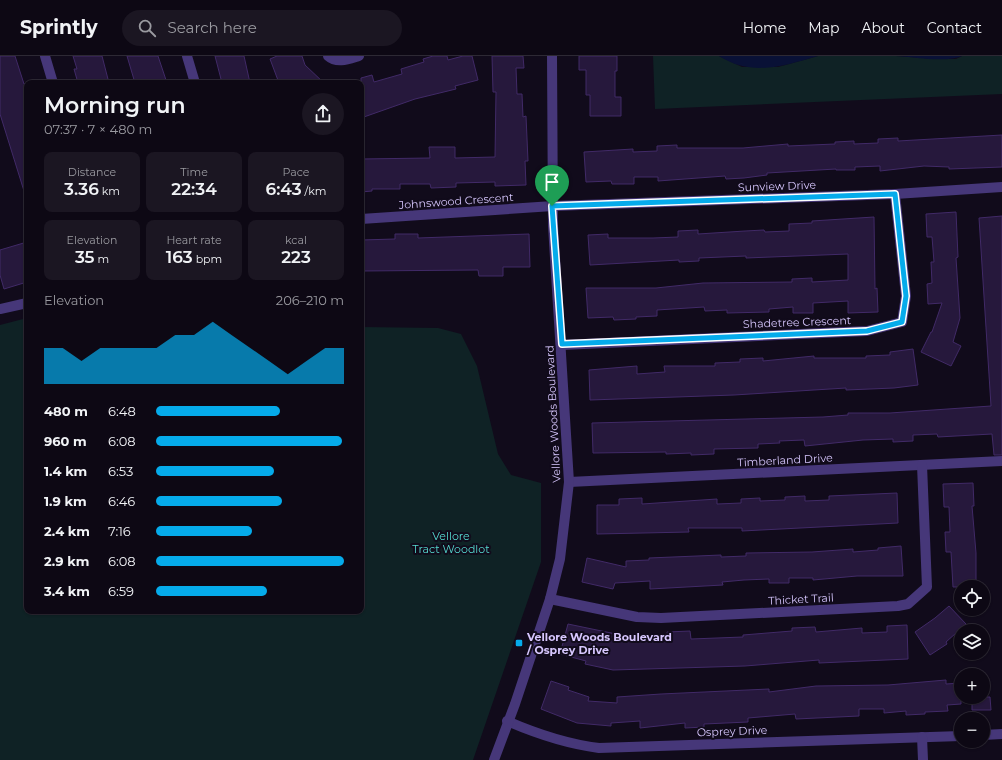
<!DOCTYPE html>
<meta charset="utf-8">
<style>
body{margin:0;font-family:Montserrat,sans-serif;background:#1b1622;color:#f1f3f6;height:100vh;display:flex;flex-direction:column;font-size:15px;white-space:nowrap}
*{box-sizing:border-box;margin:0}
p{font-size:13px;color:#9a9aa0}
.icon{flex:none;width:22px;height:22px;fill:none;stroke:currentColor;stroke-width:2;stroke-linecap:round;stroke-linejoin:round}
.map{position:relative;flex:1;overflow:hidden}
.drawer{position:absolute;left:24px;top:24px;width:340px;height:534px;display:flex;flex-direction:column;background:#0d0814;border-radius:8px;box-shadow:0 1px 3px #0004,0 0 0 1px #2d2934}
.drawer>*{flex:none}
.controls{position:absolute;left:954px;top:524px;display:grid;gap:8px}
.controls a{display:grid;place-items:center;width:36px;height:36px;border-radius:50%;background:#0d0814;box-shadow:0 1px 3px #0004,0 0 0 1px #2d2934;font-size:20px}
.pin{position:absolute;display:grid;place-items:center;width:34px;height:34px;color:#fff;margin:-41px -17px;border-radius:50% 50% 50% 0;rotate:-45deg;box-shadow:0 0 4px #0007}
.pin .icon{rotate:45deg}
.round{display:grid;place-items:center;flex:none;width:42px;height:42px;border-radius:21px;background:#1b1622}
.summary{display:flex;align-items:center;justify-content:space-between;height:68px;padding:0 20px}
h1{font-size:22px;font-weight:600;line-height:30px}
.stats{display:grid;grid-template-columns:repeat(3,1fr);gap:6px;height:68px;padding:4px 20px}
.stats div{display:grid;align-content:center;border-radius:8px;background:#1b1622;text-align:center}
.stats b{font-size:17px;font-weight:600}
.stats small{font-size:11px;font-weight:400}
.stats p{font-size:11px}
.chart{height:112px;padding:8px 20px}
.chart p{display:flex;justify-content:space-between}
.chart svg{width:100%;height:72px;margin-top:4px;fill:#05abeb;opacity:.7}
ul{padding:0 20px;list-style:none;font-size:13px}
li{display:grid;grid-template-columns:64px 48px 1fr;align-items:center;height:30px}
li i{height:10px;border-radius:5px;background:#05abeb}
header{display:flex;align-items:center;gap:24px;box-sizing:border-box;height:56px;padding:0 20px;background:#0d0814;border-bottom:1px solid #2d2934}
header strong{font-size:19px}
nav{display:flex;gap:22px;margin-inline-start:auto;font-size:14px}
.search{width:280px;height:36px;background:#1b1622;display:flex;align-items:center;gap:10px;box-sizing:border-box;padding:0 14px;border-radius:22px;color:#9a9aa0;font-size:15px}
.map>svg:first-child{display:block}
</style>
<header>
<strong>Sprintly</strong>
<div class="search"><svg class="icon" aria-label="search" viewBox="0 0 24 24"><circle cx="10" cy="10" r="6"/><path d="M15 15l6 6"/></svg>Search here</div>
<nav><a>Home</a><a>Map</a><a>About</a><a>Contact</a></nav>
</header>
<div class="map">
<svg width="1002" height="704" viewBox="0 0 1002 704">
<rect width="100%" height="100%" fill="#110b1b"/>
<!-- green -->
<g fill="#0f2225">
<path d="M 653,0 L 719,0 L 742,11 L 778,11 L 818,0 L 896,0 L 938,3 L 956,3 L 962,0 L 1002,0 L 1002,38 L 655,53 Z"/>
<path d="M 27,262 L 27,555 L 361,555 L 361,271 L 438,272 L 461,278 L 477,310 L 498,398 L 511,419 L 541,427 L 541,506 L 473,704 L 0,704 L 0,269 Z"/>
</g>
<!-- water -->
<g fill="#091136">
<path d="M 719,0 L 818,0 C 783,10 752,21 719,0 Z"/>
<path d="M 896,0 L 962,0 C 946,7 915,1 896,0 Z"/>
</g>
<!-- building -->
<g fill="#26183c" stroke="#412a67">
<path d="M 0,0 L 15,0 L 24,28 L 27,27 L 27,135 L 24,135 L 0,58 Z"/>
<path d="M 73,0 L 102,0 L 109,27 L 78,27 L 74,13 L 77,13 Z"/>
<path d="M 127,0 L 158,0 L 167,27 L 135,27 Z"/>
<path d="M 215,0 L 244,0 L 250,27 L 222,27 Z"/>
<path d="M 277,0 L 302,0 L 305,9 L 324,27 L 279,27 L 270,3 Z"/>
<path d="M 433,0 L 447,0 L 448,4 L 463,0 L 472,0 L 478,24 L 455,30 L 456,33 L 415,43 L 361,62 L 361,22 L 372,19 L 374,26 L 402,18 L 401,13 L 424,6 L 423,3 Z"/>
<path d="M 492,0 L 523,0 L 524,12 L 516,12 L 517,38 L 522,38 L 523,61 L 526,60 L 528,105 L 525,105 L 526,129 L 495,130 L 495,126 L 456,127 L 456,131 L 431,132 L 430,128 L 400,128 L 400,133 L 372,133 L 372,135 L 361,136 L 361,103 L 430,102 L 429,91 L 455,91 L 455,102 L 495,101 L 496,36 L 493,36 Z"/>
<path d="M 579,0 L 617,0 L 617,15 L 615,15 L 615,41 L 621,41 L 621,60 L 590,60 L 590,39 L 586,39 L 586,14 L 579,14 Z"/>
<path d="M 1002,79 L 1002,111 L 949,113 L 949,111 L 924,110 L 880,115 L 880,110 L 855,111 L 855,114 L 836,114 L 836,113 L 767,117 L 767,119 L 744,122 L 726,123 L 725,120 L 658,125 L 658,121 L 634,121 L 634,128 L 612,128 L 611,125 L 586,126 L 584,96 L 633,93 L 633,96 L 657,95 L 657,90 L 677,89 L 677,92 L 743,92 L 788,88 L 788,90 L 835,88 L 835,86 L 854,85 L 854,88 L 878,87 L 878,83 L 898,82 L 898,85 Z"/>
<path d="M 956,156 L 958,201 L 956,202 L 960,262 L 953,286 L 961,290 L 951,310 L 921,296 L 931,276 L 932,276 L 942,247 L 928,248 L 927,228 L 932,227 L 931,206 L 934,206 L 932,181 L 927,181 L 926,158 Z"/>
<path d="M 1002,160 L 1002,399 L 994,399 L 992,378 L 938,381 L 937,378 L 913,379 L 913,385 L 893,386 L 893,383 L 863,384 L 805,390 L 804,384 L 779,385 L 780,387 L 758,388 L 758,392 L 714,393 L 714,398 L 691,399 L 691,397 L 666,398 L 666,396 L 593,397 L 592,367 L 823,361 L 848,359 L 848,357 L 890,357 L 991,350 L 979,162 Z"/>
<path d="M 874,161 L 875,233 L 877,232 L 878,256 L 848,257 L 848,245 L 813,247 L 813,257 L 793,257 L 793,251 L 769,253 L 769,256 L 727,257 L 727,254 L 705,255 L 704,251 L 657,254 L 657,260 L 636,261 L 636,263 L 614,264 L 613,261 L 588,262 L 586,232 L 656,232 L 703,227 L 792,226 L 792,223 L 812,222 L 812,226 L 848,224 L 848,198 L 746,202 L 746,200 L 699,202 L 699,205 L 679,206 L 679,204 L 590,209 L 588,179 L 608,178 L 608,182 L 653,182 L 678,181 L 678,175 L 698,174 L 698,178 L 745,175 L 764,174 L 765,176 L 789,175 L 789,168 L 812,167 L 812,165 Z"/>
<path d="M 395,178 L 418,178 L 418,182 L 529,178 L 530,211 L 503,211 L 503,220 L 479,220 L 478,214 L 361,215 L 361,184 L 395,183 Z"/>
<path d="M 27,186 L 27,226 L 4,233 L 0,219 L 0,194 Z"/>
<path d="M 913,293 L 918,329 L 894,332 L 846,334 L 846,332 L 734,339 L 590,344 L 589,314 L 637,310 L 637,318 L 665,316 L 664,310 L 715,310 L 715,307 L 740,306 L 740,303 L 763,302 L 763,305 L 814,300 L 814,302 L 866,302 L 866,300 L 890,299 L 890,296 Z"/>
<path d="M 973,427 L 974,450 L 972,450 L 976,497 L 976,531 L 953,531 L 951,496 L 946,496 L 945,476 L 950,476 L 949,451 L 944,451 L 943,428 Z"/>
<path d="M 897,437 L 898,467 L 742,475 L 742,472 L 688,472 L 689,476 L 597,478 L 597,449 L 619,449 L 619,443 L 642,442 L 642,448 L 717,443 L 717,448 L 741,447 L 741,443 L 760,442 L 760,445 L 785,444 L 785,441 L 805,440 L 805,445 L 829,444 L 829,440 Z"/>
<path d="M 901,490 L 903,520 L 857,520 L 813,524 L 813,522 L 789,522 L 789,527 L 769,527 L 769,523 L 744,524 L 722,526 L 723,529 L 650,533 L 650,525 L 615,527 L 613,533 L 582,526 L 587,502 L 626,511 L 626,505 L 649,504 L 649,502 L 721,499 L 721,501 L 746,500 L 746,497 L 812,496 L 853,493 L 853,496 L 878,494 L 878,492 Z"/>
<path d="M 949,550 L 966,568 L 946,586 L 947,588 L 930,599 L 915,576 L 935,562 Z"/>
<path d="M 568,568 L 616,578 L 615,583 L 668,581 L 667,576 L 690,575 L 691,583 L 743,581 L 743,579 L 792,575 L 792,572 L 815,571 L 816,576 L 862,572 L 862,577 L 887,576 L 887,570 L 907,569 L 908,603 L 819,607 L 819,604 L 745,610 L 613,614 L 585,608 L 586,605 L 560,598 Z"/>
<path d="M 946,624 L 946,628 L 961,627 L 961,648 L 947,649 L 948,655 L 925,656 L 925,658 L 906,659 L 906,655 L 884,657 L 884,653 L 859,653 L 859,660 L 796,663 L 795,658 L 748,662 L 748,666 L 704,668 L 704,671 L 685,672 L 685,667 L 640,672 L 640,665 L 611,667 L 611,670 L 577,667 L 541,653 L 551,625 L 569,631 L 568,634 L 589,641 L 588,645 L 617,647 L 617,641 L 661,638 L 769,633 L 769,636 L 816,630 L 888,629 Z"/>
<path d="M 972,641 L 990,641 L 991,654 L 972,654 Z"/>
</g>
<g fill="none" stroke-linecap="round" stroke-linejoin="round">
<!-- minor -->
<g stroke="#463779" stroke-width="10">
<path d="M 45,0 L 53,27"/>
<path d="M 187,0 L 195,27"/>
<path d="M 328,0 C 337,8 349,3 359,0"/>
<path d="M 361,163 L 553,150 L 895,138 L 1002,131"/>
<path d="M 0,253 L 27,247"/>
<path d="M 562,289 L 867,275 L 902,266 L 906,240 L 895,138"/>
<path d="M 569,426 L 1002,405"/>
<path d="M 550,543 L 637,561 L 661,562 L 898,550 L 908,548 L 927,531 L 922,409"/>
<path d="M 507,665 C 537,678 567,688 599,692 L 961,680"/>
<path d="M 983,679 L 1002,678"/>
<path d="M 922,681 L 923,704"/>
</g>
<!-- tertiary -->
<path stroke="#463779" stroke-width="10" d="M 494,704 L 515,648 L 550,543 L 560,503 L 569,426 L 553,170 L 552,0"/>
</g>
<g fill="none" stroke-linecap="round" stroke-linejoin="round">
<!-- route casing -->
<g stroke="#fff" stroke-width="8">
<path id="route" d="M 895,138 L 906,240 L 902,266 L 867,275 L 562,288 L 552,150 Z"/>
</g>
<!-- route -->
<use href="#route" stroke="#05abeb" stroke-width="5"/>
</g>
<!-- markers -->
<rect fill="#05abeb" stroke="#110b1b" stroke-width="1.5" x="515" y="583" width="8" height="8" rx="2"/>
<g text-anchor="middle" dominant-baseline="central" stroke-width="4" stroke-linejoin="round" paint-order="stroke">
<!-- street labels -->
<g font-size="11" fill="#d7c7fe" stroke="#110b1b">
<text transform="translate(777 130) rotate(-2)">Sunview Drive</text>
<text transform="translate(456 145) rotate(-4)">Johnswood Crescent</text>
<text transform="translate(797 266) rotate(-2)">Shadetree Crescent</text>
<text transform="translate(553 358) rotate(-93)">Vellore Woods Boulevard</text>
<text transform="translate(785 404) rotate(-3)">Timberland Drive</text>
<text transform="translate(801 543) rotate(-3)">Thicket Trail</text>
<text transform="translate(732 675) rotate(-2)">Osprey Drive</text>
</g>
<!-- park labels -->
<g font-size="11" fill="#56dbd1" stroke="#110b1b">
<text x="451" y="480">Vellore<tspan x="451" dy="13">Tract Woodlot</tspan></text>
</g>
<!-- poi labels -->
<g font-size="11" font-weight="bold" fill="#d7c7fe" stroke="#110b1b" text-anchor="start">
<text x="527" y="581">Vellore Woods Boulevard<tspan x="527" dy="13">/ Osprey Drive</tspan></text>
</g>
</g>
</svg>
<div class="controls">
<a><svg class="icon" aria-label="locate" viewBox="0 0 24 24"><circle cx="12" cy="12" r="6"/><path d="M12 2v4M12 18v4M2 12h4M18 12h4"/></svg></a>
<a><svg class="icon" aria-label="layers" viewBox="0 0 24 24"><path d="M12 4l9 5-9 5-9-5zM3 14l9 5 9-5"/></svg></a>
<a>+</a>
<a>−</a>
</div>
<div class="pin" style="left:552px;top:150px;background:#1e9e55"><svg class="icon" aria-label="arrive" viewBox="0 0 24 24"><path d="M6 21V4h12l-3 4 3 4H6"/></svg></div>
<section class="drawer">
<div class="summary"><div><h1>Morning run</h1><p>07:37 · 7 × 480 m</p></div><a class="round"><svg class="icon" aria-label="share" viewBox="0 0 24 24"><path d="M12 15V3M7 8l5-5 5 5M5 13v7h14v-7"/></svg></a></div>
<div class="stats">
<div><p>Distance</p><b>3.36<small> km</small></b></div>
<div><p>Time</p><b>22:34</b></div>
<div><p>Pace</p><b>6:43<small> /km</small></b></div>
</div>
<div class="stats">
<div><p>Elevation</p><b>35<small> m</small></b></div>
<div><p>Heart rate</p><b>163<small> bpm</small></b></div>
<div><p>kcal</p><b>223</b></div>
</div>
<div class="chart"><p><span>Elevation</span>206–210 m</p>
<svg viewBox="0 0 160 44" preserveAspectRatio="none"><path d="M0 44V22L10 22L20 30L30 22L40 22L50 22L60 22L70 14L80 14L90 6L100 14L110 22L120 30L130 38L140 30L150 22L160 22V44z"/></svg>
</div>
<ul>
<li><b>480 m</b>6:48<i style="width:66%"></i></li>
<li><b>960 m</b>6:08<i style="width:99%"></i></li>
<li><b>1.4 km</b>6:53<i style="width:63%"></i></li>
<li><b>1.9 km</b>6:46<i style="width:67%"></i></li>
<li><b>2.4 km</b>7:16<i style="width:51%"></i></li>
<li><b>2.9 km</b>6:08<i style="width:100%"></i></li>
<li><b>3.4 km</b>6:59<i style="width:59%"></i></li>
</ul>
</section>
</div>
